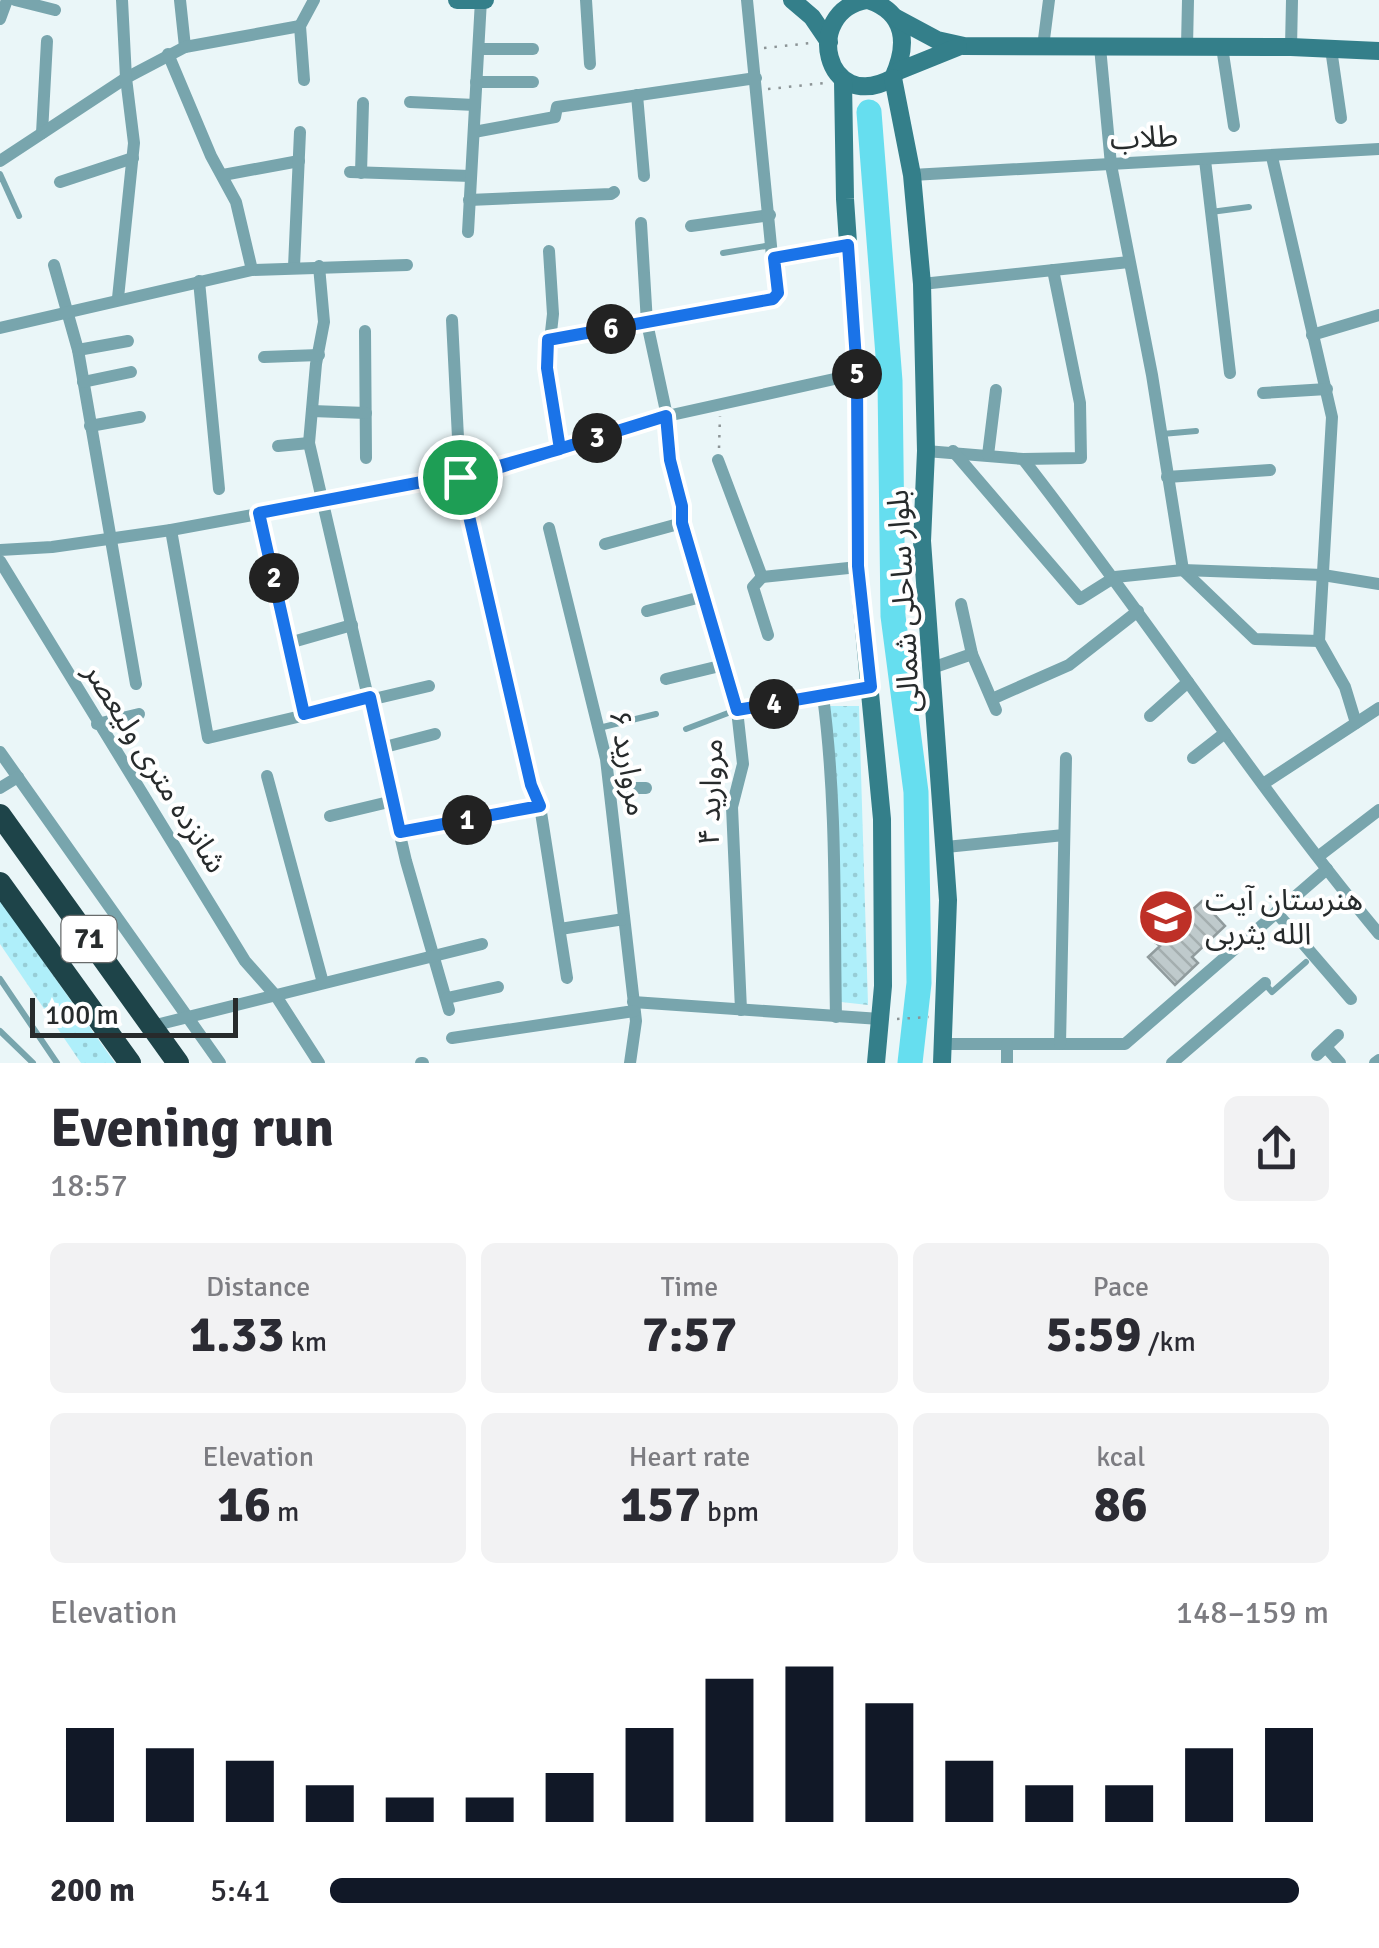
<!DOCTYPE html>
<meta charset="utf-8">
<style>
body{margin:0;font-family:Signika,"Noto Sans Arabic",sans-serif;background:#f2f2f3;color:#2b2b33;height:100vh;display:flex;flex-direction:column;font-size:38px;white-space:nowrap}
*{box-sizing:border-box;margin:0}
p{font-size:32px;color:#7c7c81}
.icon{flex:none;width:55px;height:55px;fill:none;stroke:currentColor;stroke-width:2;stroke-linecap:round;stroke-linejoin:round}
.map{position:relative;height:1063px;overflow:hidden}
.drawer{display:flex;flex-direction:column;background:#fff;flex:1}
.drawer>*{flex:none}
.scale{position:absolute;left:30px;bottom:25px;width:208px;box-sizing:border-box;padding-left:10px;border:5px solid #272b2c;border-top:0;font-size:28px;line-height:35px;white-space:nowrap;color:#272b2c;-webkit-text-stroke:8px #fff;paint-order:stroke}
.pin{position:absolute;display:grid;place-items:center;width:85px;height:85px;color:#fff;margin:-42px;border:5px solid #fff;border-radius:50%;box-shadow:0 2px 10px #0007}
.km{position:absolute;width:50px;height:50px;margin:-25px;border-radius:50%;background:#222;color:#fff;font-size:28px;line-height:50px;text-align:center}
.round{display:grid;place-items:center;flex:none;width:105px;height:105px;border-radius:15px;background:#f2f2f3}
.headline{display:flex;align-items:center;justify-content:space-between;height:170px;padding:0 50px}
h1{font-size:55px;font-weight:800;line-height:75px}
.stats{display:grid;grid-template-columns:repeat(3,1fr);gap:15px;height:170px;padding:10px 50px}
.stats div{display:grid;align-content:center;border-radius:15px;background:#f2f2f3;text-align:center}
.stats b{font-size:50px;font-weight:800}
.stats small{font-size:28px;font-weight:400}
.stats p{font-size:28px}
.chart{height:280px;padding:20px 50px}
.chart p{display:flex;justify-content:space-between}
.chart svg{width:100%;height:180px;margin-top:10px;stroke:#111827;stroke-width:6}
ul{padding:0 50px;list-style:none;font-size:32px}
li{display:grid;grid-template-columns:160px 120px 1fr;align-items:center;height:75px}
li i{height:25px;border-radius:12px;background:#111827}
.map>svg:first-child{display:block}
</style>
<div class="map">
<svg width="1379" height="1063" viewBox="0 0 1379 1063">
<defs>
<pattern id="park-dots" width="8" height="8" patternUnits="userSpaceOnUse" patternTransform="scale(2.5)"><rect width="8" height="8" fill="#afeffa"/><path d="M2 2h.1M6 6h.1" fill="none" stroke="#97cdd6" stroke-width="1.8" stroke-linecap="round"/></pattern>
<pattern id="building-back-hatch" width="6" height="6" patternUnits="userSpaceOnUse" patternTransform="scale(2.5)"><rect width="6" height="6" fill="#bfcacc"/><path d="M-1 5l2 2M0 0l6 6M5-1l2 2" fill="none" stroke="#a4aeaf"/></pattern>
</defs>
<rect width="100%" height="100%" fill="#eaf6f8"/>
<!-- park -->
<g fill="url(#park-dots)">
<path d="M 830,706 L 859,706 L 868,1005 L 841,1002 Z"/>
<path d="M 0,900 L 115,1063 L 81,1063 L 0,944 Z"/>
</g>
<g fill="none" stroke-linecap="round" stroke-linejoin="round">
<!-- river -->
<path stroke="#66deef" stroke-width="25" d="M 869,112 L 890,381 L 893,616 L 916,792 L 919,983 L 910,1063"/>
</g>
<!-- building -->
<path fill="url(#building-back-hatch)" stroke="#909b9d" stroke-width="2.5" d="M 1202,901 L 1225,926 L 1192,957 L 1198,963 L 1175,985 L 1148,957 L 1160,946 L 1156,943 Z"/>
<g fill="none" stroke-linecap="round" stroke-linejoin="round">
<!-- path -->
<g stroke="#8c9496" stroke-width="2.5" stroke-dasharray="2.5 8" stroke-linecap="butt">
<path d="M 764,48 L 811,43"/>
<path d="M 768,89 L 825,83"/>
<path d="M 786,256 L 832,248"/>
<path d="M 668,432 L 669,449"/>
<path d="M 719,448 L 720,416"/>
<path d="M 897,1019 L 929,1017"/>
</g>
<!-- lane -->
<g stroke="#78a5ad" stroke-width="6">
<path d="M 0,174 L 19,216"/>
<path d="M 1211,212 L 1249,207"/>
<path d="M 723,253 L 772,245"/>
<path d="M 1162,434 L 1196,431"/>
<path d="M 670,460 L 682,507 L 682,522"/>
<path d="M 599,728 L 656,714"/>
<path d="M 686,729 L 736,710"/>
<path d="M 0,979 L 57,1063"/>
<path d="M 1265,984 L 1272,992 L 1306,962"/>
<path d="M 0,1031 L 33,1063"/>
</g>
<!-- street -->
<g stroke="#78a5ad" stroke-width="12">
<path d="M 15,0 L 55,10"/>
<path d="M 180,0 L 185,47"/>
<path d="M 586,0 L 590,64"/>
<path d="M 0,19 L 7,0"/>
<path d="M 1187,46 L 1188,0"/>
<path d="M 1043,47 L 1049,0"/>
<path d="M 1100,47 L 1111,165 L 1152,375 L 1183,570 L 1255,639 L 1319,641"/>
<path d="M 1222,47 L 1234,126"/>
<path d="M 1291,47 L 1292,0"/>
<path d="M 479,49 L 533,49"/>
<path d="M 1331,49 L 1341,118"/>
<path d="M 168,54 L 211,156 L 236,202 L 252,270"/>
<path d="M 304,80 L 300,26 L 314,0"/>
<path d="M 476,82 L 533,82"/>
<path d="M 637,95 L 644,176"/>
<path d="M 410,102 L 475,105"/>
<path d="M 474,132 L 555,117 L 557,107 L 756,78"/>
<path d="M 42,133 L 47,41"/>
<path d="M 1272,157 L 1332,417 L 1319,641 L 1345,687 L 1356,723"/>
<path d="M 1205,160 L 1230,373"/>
<path d="M 0,161 L 126,78 L 185,47 L 300,26"/>
<path d="M 350,172 L 471,176"/>
<path d="M 361,173 L 363,103"/>
<path d="M 223,175 L 299,161"/>
<path d="M 912,175 L 1379,149"/>
<path d="M 60,182 L 133,158"/>
<path d="M 469,200 L 611,194 L 614,192"/>
<path d="M 641,223 L 647,323 L 667,416"/>
<path d="M 691,226 L 770,215"/>
<path d="M 468,232 L 481,0"/>
<path d="M 549,251 L 553,314 L 547,368 L 560,449"/>
<path d="M 54,265 L 78,350 L 136,684"/>
<path d="M 319,266 L 324,322 L 316,364 L 309,443 L 406,861 L 449,1010"/>
<path d="M 294,267 L 300,132"/>
<path d="M 199,281 L 219,489"/>
<path d="M 922,284 L 1129,262"/>
<path d="M 118,298 L 134,143 L 126,78 L 122,0"/>
<path d="M 452,320 L 460,477 L 531,785 L 540,806 L 567,978"/>
<path d="M 0,328 L 252,270 L 407,265"/>
<path d="M 365,331 L 366,458"/>
<path d="M 1312,335 L 1379,315"/>
<path d="M 548,340 L 776,297 L 747,0"/>
<path d="M 78,350 L 128,341"/>
<path d="M 264,357 L 319,355"/>
<path d="M 83,382 L 131,372"/>
<path d="M 1263,393 L 1327,389"/>
<path d="M 312,411 L 366,413"/>
<path d="M 90,426 L 140,417"/>
<path d="M 278,446 L 309,443"/>
<path d="M 926,451 L 1023,459 L 1081,458 L 1080,403 L 1053,270"/>
<path d="M 953,451 L 1080,599 L 1115,577 L 1183,570 L 1323,575 L 1379,584"/>
<path d="M 988,455 L 996,390"/>
<path d="M 1023,459 C 1145,615 1253,782 1379,934"/>
<path d="M 718,460 L 762,577 L 753,587 L 768,635"/>
<path d="M 1167,477 L 1270,470"/>
<path d="M 259,513 L 305,714"/>
<path d="M 549,528 L 606,759 L 636,1021 L 630,1063"/>
<path d="M 171,530 L 208,738 L 429,686"/>
<path d="M 605,544 L 682,523 L 737,710 L 743,764 L 732,807 L 741,1010"/>
<path d="M 0,550 L 52,547 L 171,530 L 460,477 L 667,416 L 857,374"/>
<path d="M 0,561 L 245,961 L 276,996 L 319,1063"/>
<path d="M 762,577 L 858,567"/>
<path d="M 961,604 L 972,654"/>
<path d="M 647,611 L 701,597"/>
<path d="M 289,643 L 352,625"/>
<path d="M 932,668 L 972,654 L 996,710"/>
<path d="M 666,679 L 724,665"/>
<path d="M 823,696 C 837,802 834,911 836,1017"/>
<path d="M 992,699 L 1069,665 L 1138,611"/>
<path d="M 737,710 L 871,687"/>
<path d="M 1150,716 L 1188,682"/>
<path d="M 97,724 L 139,714"/>
<path d="M 381,748 L 435,734"/>
<path d="M 0,752 L 220,1063"/>
<path d="M 1193,758 L 1225,733"/>
<path d="M 267,776 L 323,983"/>
<path d="M 1263,784 L 1379,708"/>
<path d="M 0,788 L 18,777"/>
<path d="M 611,788 L 646,788"/>
<path d="M 330,816 L 393,801"/>
<path d="M 400,832 L 540,806"/>
<path d="M 946,847 L 1064,835"/>
<path d="M 1319,856 L 1379,810"/>
<path d="M 1276,912 L 1351,999"/>
<path d="M 560,929 L 624,919"/>
<path d="M 447,998 L 498,987"/>
<path d="M 633,1002 L 880,1019"/>
<path d="M 152,1026 L 482,944"/>
<path d="M 452,1038 L 634,1011"/>
<path d="M 944,1044 L 1125,1044 L 1327,869"/>
<path d="M 1007,1044 L 1007,1063"/>
<path d="M 1060,1044 L 1066,758"/>
<path d="M 1326,1047 L 1340,1063"/>
<path d="M 1317,1055 L 1338,1035"/>
<path d="M 421,1063 L 423,1063"/>
<path d="M 1172,1063 L 1265,983"/>
<path d="M 1375,1063 L 1379,1060"/>
</g>
<!-- secondary -->
<g stroke="#347f8a" stroke-width="18">
<path d="M 457,0 L 485,0"/>
<path d="M 792,0 L 812,17 L 829,42"/>
<path d="M 867,0 C 802,11 824,116 893,78 C 908,45 907,13 868,0"/>
<path d="M 896,18 L 937,40 L 964,46 L 1291,47 L 1379,51"/>
<path d="M 896,72 L 958,47"/>
<path d="M 893,78 L 912,175 L 922,284 L 926,451 L 922,541 L 948,900 L 942,1063"/>
<path d="M 843,81 L 845,199 L 857,374 L 858,567 L 882,819 L 883,986 L 876,1063"/>
</g>
<!-- highway -->
<g stroke="#1e4449" stroke-width="22">
<path d="M 0,815 L 178,1063"/>
<path d="M 0,883 L 130,1063"/>
</g>
</g>
<g fill="none" stroke-linecap="round" stroke-linejoin="round">
<!-- route casing -->
<g stroke="#fff" stroke-width="20">
<path id="route" d="M 460,477 L 531,785 L 540,806 L 400,832 L 370,697 L 304,714 L 259,513 L 501,467 L 666,416 L 670,460 L 682,506 L 682,523 L 737,710 L 871,687 L 858,566 L 857,374 L 848,245 L 774,258 L 778,293 L 773,299 L 548,340 L 547,368 L 560,449 L 460,477"/>
</g>
<!-- route -->
<use href="#route" stroke="#1a73e8" stroke-width="12"/>
</g>
<!-- icons -->
<defs>
<g id="school-disc" transform="scale(2.875)"><circle r="9.5" fill="#be3027" stroke="#fff"/><path d="M0-5L7-2L0 1L-7-2ZM-4 1L0 2.5L4 1V4Q0 6-4 4Z" fill="#fff"/></g>
</defs>
<g fill-rule="evenodd">
<use href="#school-disc" x="1166" y="917"/>
</g>
<g text-anchor="middle" dominant-baseline="central" stroke-width="8" stroke-linejoin="round" paint-order="stroke">
<!-- shield labels -->
<rect fill="#fff" stroke="#686b6b" stroke-width="2.5" x="61.5" y="916" width="55" height="46" rx="8"/>
<g font-size="28" font-weight="bold" fill="#272b2c">
<text x="89" y="939">71</text>
</g>
<!-- street labels -->
<g font-size="30" fill="#272b2c" stroke="#fff">
<text transform="translate(1144 138) rotate(-3)">طلاب</text>
<text transform="translate(904 601) rotate(-93)">بلوار ساحلی شمالی</text>
<text transform="translate(628 763) rotate(80)">مروارید ۶</text>
<text transform="translate(155 768) rotate(58)">شانزده متری ولیعصر</text>
<text transform="translate(711 792) rotate(-88)">مروارید ۴</text>
</g>
<!-- poi labels -->
<g font-size="30" fill="#272b2c" stroke="#fff" text-anchor="start">
<text x="1205" y="900">هنرستان آیت<tspan x="1205" dy="34">الله یثربی</tspan></text>
</g>
</g>
</svg>
<div class="scale">100 m</div>
<div class="pin" style="left:460px;top:477px;background:#1e9e55"><svg class="icon" aria-label="arrive" viewBox="0 0 24 24"><path d="M6 21V4h12l-3 4 3 4H6"/></svg></div>
<b class="km" style="left:467px;top:820px">1</b>
<b class="km" style="left:274px;top:578px">2</b>
<b class="km" style="left:597px;top:438px">3</b>
<b class="km" style="left:774px;top:704px">4</b>
<b class="km" style="left:857px;top:374px">5</b>
<b class="km" style="left:611px;top:329px">6</b>
</div>
<section class="drawer">
<div class="headline"><div><h1>Evening run</h1><p>18:57</p></div><a class="round"><svg class="icon" aria-label="share" viewBox="0 0 24 24"><path d="M12 15V3M7 8l5-5 5 5M5 13v7h14v-7"/></svg></a></div>
<div class="stats">
<div><p>Distance</p><b>1.33<small> km</small></b></div>
<div><p>Time</p><b>7:57</b></div>
<div><p>Pace</p><b>5:59<small> /km</small></b></div>
</div>
<div class="stats">
<div><p>Elevation</p><b>16<small> m</small></b></div>
<div><p>Heart rate</p><b>157<small> bpm</small></b></div>
<div><p>kcal</p><b>86</b></div>
</div>
<div class="chart"><p><span>Elevation</span>148–159 m</p>
<svg viewBox="0 0 160 44" preserveAspectRatio="none"><path d="M5 44V21M15 44V26M25 44V29M35 44V35M45 44V38M55 44V38M65 44V32M75 44V21M85 44V9M95 44V6M105 44V15M115 44V29M125 44V35M135 44V35M145 44V26M155 44V21"/></svg>
</div>
<ul>
<li><b>200 m</b>5:41<i style="width:97%"></i></li>
</ul>
</section>
